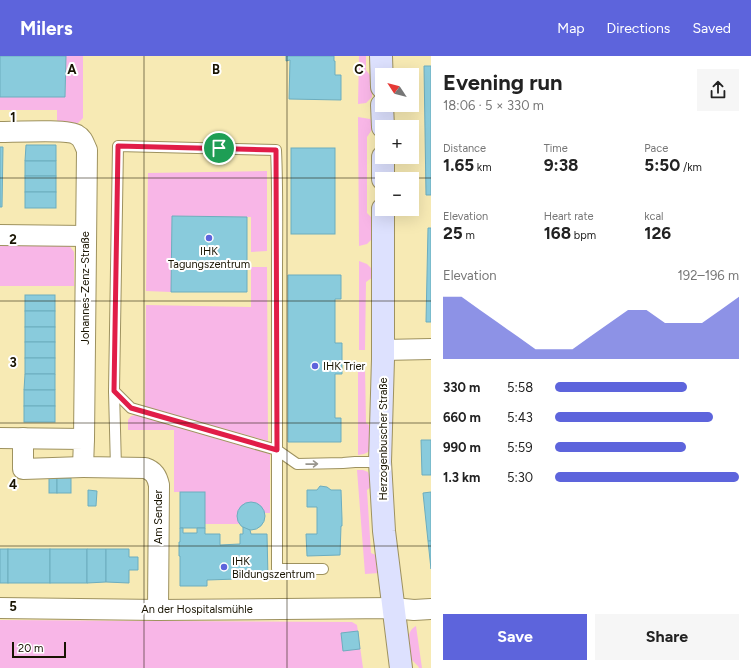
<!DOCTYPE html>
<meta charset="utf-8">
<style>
body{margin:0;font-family:Figtree,sans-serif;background:#f6f6f6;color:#222;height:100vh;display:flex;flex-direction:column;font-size:15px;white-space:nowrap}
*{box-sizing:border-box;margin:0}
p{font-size:13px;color:#767676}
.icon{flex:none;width:22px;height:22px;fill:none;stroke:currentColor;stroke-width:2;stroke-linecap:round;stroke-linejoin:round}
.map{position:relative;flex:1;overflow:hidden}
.details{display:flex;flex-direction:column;background:#fff;width:320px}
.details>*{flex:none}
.needle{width:26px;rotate:306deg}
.tools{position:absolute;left:375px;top:12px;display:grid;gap:8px}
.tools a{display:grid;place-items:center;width:44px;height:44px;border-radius:0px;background:#fff;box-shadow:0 4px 16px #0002;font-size:20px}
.scale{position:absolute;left:12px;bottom:10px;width:54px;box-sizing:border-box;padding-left:4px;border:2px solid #191402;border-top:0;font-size:11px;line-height:14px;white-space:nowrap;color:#191402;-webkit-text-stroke:3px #fff;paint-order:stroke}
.pin{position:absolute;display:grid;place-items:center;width:34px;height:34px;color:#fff;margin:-17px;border:2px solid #fff;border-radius:50%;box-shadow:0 1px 4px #0007}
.round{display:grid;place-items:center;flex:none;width:42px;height:42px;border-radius:0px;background:#f6f6f6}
.head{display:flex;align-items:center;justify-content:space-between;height:68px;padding:0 12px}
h1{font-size:22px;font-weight:700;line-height:30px}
.metrics{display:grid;grid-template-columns:repeat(3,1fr);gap:6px;height:68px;padding:4px 12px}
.metrics div{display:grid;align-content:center}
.metrics b{font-size:17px;font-weight:700}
.metrics small{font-size:11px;font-weight:400}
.metrics p{font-size:11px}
.chart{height:112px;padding:8px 12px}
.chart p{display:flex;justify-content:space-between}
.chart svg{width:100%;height:72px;margin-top:4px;fill:#5d64dc;opacity:.7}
.button{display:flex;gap:8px;margin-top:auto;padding:8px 12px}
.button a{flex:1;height:46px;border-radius:0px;background:#5d64dc;color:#fff;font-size:16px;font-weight:700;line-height:46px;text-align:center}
.button a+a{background:#f6f6f6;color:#222}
ul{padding:0 12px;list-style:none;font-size:13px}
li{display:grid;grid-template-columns:64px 48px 1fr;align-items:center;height:30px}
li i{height:10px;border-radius:5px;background:#5d64dc}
header{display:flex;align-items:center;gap:24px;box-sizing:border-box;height:56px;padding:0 20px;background:#5d64dc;color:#fff}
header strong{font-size:19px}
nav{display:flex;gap:22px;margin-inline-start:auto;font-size:14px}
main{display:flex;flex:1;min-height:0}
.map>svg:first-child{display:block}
</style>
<header>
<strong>Milers</strong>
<nav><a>Map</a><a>Directions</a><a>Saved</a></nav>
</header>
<main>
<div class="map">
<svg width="431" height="612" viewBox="0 0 431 612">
<rect width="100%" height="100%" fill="#f7eab4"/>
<!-- green -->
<g fill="#f8b6e7">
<path d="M 66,0 L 83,0 L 83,62 L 77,68 L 57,69 L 57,54 L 0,54 L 0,41 L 65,41 Z"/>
<path d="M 359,0 L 366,0 L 366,14 L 372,22 L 372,41 L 366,47 L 358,48 Z"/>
<path d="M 358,61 L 370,63 L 373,67 L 373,72 L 367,81 L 367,157 L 372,162 L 371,184 L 367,188 L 359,190 Z"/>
<path d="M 267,115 L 267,195 L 251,196 L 251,161 L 172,160 L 171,236 L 146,235 L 148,117 Z"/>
<path d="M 0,188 L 69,189 L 74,196 L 74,230 L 0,230 Z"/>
<path d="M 359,205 L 367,208 L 373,214 L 373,221 L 366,226 L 365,294 L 359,294 Z"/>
<path d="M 251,211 L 267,211 L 268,385 L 145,351 L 146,249 L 251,251 Z"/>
<path d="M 358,311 L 365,311 L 366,367 L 372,371 L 370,395 L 364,398 L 358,399 Z"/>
<path d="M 136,359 L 270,398 L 270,457 L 264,457 C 256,436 230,449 240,468 L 205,468 L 205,436 L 174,436 L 174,374 L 128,374 L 128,364 L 131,360 Z"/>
<path d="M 357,414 L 363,414 L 368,416 L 373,429 L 367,434 L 371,497 L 378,500 L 379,517 L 365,518 Z"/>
<path d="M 0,564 L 352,566 L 357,569 L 363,612 L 0,612 Z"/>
<path d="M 416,570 L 422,612 L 419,612 L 418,610 L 411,603 C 410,592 404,576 416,570 Z"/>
</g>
<!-- building -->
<g fill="#89cbdc" stroke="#6dadbe">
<path d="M 0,0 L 66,0 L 65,41 L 0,41 Z"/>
<path d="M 286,0 L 334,0 L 334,5 L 335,5 L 335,19 L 341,19 L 341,44 L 289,43 L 290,4 L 286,5 Z"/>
<path d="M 424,10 L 431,10 L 431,139 L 426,139 Z"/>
<path d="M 26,89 L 56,89 L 56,105 L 25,105 Z"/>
<path d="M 0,91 L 3,91 L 2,151 L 0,151 Z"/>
<rect x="291" y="92" width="44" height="86"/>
<rect x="25" y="105" width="31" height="15"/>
<rect x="25" y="120" width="31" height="16"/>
<rect x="25" y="136" width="31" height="16"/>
<path d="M 172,160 L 247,161 L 247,236 L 171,236 Z"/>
<path d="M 428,172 L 431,172 L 431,266 L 426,266 Z"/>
<path d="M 288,219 L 341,219 L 341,243 L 335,243 L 335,287 L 342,287 L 342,318 L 335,318 L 335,362 L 341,362 L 341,386 L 288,386 Z"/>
<rect x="25" y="239" width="30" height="16"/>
<rect x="25" y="255" width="30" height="16"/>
<rect x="25" y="271" width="30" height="15"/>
<rect x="25" y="286" width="30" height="16"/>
<rect x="25" y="302" width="30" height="16"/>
<path d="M 25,318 L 55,318 L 55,334 L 24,334 Z"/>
<rect x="24" y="334" width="31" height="16"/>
<rect x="24" y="350" width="31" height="16"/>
<path d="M 421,384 L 431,384 L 431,419 L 422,419 Z"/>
<rect x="49" y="422" width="8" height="15"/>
<rect x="57" y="422" width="14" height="15"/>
<path d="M 320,430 L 327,431 L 331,434 L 341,434 L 342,463 L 342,470 L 341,470 L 340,499 L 307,500 L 306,478 L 317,478 L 317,451 L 307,451 L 307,434 L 317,434 Z"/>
<path d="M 88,434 L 97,435 L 96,450 L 88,450 Z"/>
<rect x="180" y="436" width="25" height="36"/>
<path d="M 431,436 L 431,485 L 428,485 L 423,437 Z"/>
<circle cx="251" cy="460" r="14"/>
<path d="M 243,471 L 250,474 L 251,478 L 267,478 L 268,522 L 207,524 L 207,530 L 180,530 L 180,500 L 179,500 L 179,486 L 180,486 L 180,472 L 183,472 L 183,477 L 197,477 L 197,472 L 205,472 L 205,478 L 220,478 L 220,489 L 240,488 L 240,478 L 243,478 Z"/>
<path d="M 428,485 L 431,485 L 431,513 Z"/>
<rect x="0" y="493" width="8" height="34"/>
<rect x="8" y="493" width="42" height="34"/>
<rect x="50" y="493" width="37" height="34"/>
<path d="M 87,493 L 106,493 L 106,526 L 87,527 Z"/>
<path d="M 106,493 L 129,493 L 129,501 L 138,501 L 138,514 L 129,514 L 129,527 L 106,526 Z"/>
<path d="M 358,575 L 360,593 L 343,595 L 341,577 Z"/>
</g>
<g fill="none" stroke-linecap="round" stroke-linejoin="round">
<!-- service casing -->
<g stroke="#9e925f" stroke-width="12">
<g id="service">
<path d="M 114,335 L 116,412"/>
<path d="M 323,513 L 277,513 C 277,416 277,319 277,221 C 277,179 278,136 276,94 L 118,90 L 114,335 L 131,352 L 277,394 L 297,408 L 343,407 L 355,406 L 380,406"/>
</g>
</g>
<!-- minor casing -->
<g stroke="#9e925f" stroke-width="22">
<g id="minor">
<path d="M 0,76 C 14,76 69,73 77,79 C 83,82 84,88 87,94 L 84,383"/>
<path d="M 0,179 L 85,180"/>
<path d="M 383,294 L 431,293"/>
<path d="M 0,382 L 84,383 L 83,411 L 145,412 C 154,415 157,420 159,429 L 158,554"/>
<path d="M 23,382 L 23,413 L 83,411"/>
<path d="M 0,552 L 158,554 L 393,552 L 414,554 L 431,553"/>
</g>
</g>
<!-- secondary casing -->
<g stroke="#9e925f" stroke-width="24">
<g id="secondary">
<path d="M 381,0 L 382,31"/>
<path d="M 382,49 L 383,71"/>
<path d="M 383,101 L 383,123"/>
<path d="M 383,153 L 383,303 L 380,406 L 384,475 L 401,612"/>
</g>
</g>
<!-- service -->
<use href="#service" stroke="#fff" stroke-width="10"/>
<!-- minor -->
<use href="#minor" stroke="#fff" stroke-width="20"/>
<!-- secondary -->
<use href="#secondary" stroke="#dde1fe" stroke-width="22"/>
</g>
<!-- one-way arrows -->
<defs><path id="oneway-shaft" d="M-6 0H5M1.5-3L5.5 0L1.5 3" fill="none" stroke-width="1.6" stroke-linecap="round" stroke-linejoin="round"/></defs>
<use stroke="#98958d" href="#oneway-shaft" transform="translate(312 408) rotate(-1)"/>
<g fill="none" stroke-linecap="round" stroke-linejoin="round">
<!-- route casing -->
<g stroke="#fff" stroke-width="8">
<path id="route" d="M 118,90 L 276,94 L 277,394 L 131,352 L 114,335 Z"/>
</g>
<!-- route -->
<use href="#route" stroke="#e11d48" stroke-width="5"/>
</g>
<!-- grid -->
<path fill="none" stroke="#191402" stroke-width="1" stroke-opacity="0.55" d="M 144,0 L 144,612M 287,0 L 287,612M 0,122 L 431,122M 0,245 L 431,245M 0,367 L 431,367M 0,490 L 431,490"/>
<!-- markers -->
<g fill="#5d64dc" stroke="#fff" stroke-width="1.5">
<circle cx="209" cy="182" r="4"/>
<circle cx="315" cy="310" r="4"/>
<circle cx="224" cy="511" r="4"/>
</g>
<g text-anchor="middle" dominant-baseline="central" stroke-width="4" stroke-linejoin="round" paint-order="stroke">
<!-- poi labels -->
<g font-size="11" fill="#191402" stroke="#fff" text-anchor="start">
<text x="209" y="195" text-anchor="middle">IHK<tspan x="209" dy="13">Tagungszentrum</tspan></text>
<text x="323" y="310">IHK Trier</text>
<text x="232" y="505">IHK<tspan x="232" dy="13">Bildungszentrum</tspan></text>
</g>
<!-- street labels -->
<g font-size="11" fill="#191402" stroke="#fff">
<text transform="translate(85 232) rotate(-90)">Johannes-Zenz-Straße</text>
<text transform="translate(383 383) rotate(-90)">Herzogenbuscher Straße</text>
<text transform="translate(158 461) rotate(-90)">Am Sender</text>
<text x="197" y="553">An der Hospitalsmühle</text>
</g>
</g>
<g font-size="13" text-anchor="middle" font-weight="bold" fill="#191402" stroke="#fff" stroke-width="4" stroke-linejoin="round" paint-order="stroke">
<text x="72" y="18">A</text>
<text x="216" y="18">B</text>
<text x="359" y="18">C</text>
<text x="13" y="66">1</text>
<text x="13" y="188">2</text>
<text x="13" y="311">3</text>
<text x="13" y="433">4</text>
<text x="13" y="555">5</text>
</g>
</svg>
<div class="tools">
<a><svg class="needle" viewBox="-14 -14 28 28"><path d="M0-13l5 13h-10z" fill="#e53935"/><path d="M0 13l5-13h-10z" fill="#767676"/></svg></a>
<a>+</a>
<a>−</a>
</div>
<div class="scale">20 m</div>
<div class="pin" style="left:219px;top:92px;background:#1e9e55"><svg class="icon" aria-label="arrive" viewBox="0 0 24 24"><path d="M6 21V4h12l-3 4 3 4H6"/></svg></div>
</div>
<section class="details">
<div class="head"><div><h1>Evening run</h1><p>18:06 · 5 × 330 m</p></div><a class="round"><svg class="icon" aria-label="share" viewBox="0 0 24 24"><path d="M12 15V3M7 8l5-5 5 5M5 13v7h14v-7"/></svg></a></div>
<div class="metrics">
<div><p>Distance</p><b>1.65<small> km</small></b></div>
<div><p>Time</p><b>9:38</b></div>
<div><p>Pace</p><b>5:50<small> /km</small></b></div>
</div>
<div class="metrics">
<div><p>Elevation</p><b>25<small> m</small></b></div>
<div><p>Heart rate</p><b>168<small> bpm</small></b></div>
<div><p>kcal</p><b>126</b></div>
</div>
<div class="chart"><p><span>Elevation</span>192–196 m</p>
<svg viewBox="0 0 160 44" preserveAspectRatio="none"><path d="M0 44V6L10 6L20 14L30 22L40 30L50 38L60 38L70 38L80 30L90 22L100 14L110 14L120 22L130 22L140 22L150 14L160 6V44z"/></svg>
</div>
<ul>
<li><b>330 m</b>5:58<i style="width:72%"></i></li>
<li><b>660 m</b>5:43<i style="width:86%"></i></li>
<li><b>990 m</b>5:59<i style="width:71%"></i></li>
<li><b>1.3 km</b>5:30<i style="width:100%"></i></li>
</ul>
<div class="button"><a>Save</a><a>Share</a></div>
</section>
</main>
